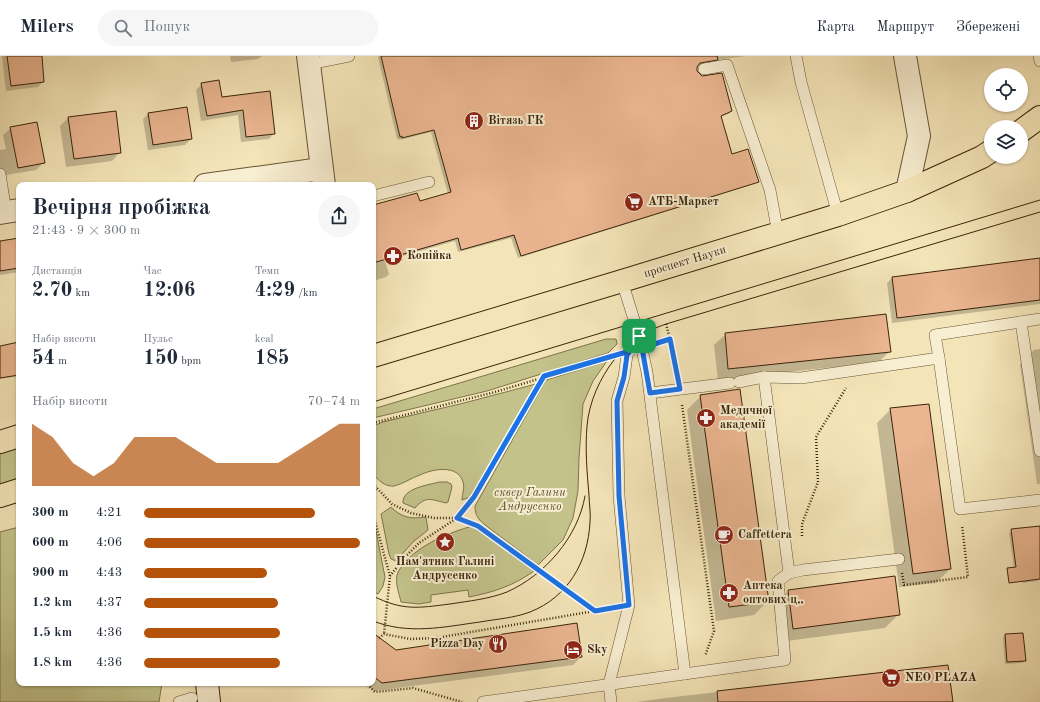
<!DOCTYPE html>
<html lang="uk">
<meta charset="utf-8">
<style>
body{margin:0;font-family:"Old Standard TT",serif;background:#f6f6f7;color:#1f2937;height:100vh;display:flex;flex-direction:column;font-size:15px;white-space:nowrap}
*{box-sizing:border-box;margin:0}
p{font-size:13px;color:#747a83}
.icon{flex:none;width:22px;height:22px;fill:none;stroke:currentColor;stroke-width:2;stroke-linecap:round;stroke-linejoin:round}
.map{position:relative;flex:1;overflow:hidden}
.details{position:absolute;left:16px;top:126px;width:360px;height:504px;display:flex;flex-direction:column;background:#fff;border-radius:8px;box-shadow:0 1px 3px #0004}
.details>*{flex:none}
.fabs{position:absolute;left:984px;top:12px;display:grid;gap:8px}
.fabs a{display:grid;place-items:center;width:44px;height:44px;border-radius:50%;background:#fff;box-shadow:0 1px 3px #0004;font-size:20px}
.pin{position:absolute;display:grid;place-items:center;width:34px;height:34px;color:#fff;margin:-17px;border-radius:8px;box-shadow:0 2px 6px #0006}
.round{display:grid;place-items:center;flex:none;width:42px;height:42px;border-radius:21px;background:#f6f6f7}
.head{display:flex;align-items:center;justify-content:space-between;height:68px;padding:0 16px}
h1{font-size:22px;font-weight:600;line-height:30px}
.stats{display:grid;grid-template-columns:repeat(3,1fr);gap:6px;height:68px;padding:4px 16px}
.stats div{display:grid;align-content:center}
.stats b{font-size:20px;font-weight:600}
.stats small{font-size:11px;font-weight:400}
.stats p{font-size:11px}
.chart{height:112px;padding:8px 16px}
.chart p{display:flex;justify-content:space-between}
.chart svg{width:100%;height:72px;margin-top:4px;fill:#b45309;opacity:.7}
ul{padding:0 16px;list-style:none;font-size:13px}
li{display:grid;grid-template-columns:64px 48px 1fr;align-items:center;height:30px}
li i{height:10px;border-radius:5px;background:#b45309}
header{display:flex;align-items:center;gap:24px;box-sizing:border-box;height:56px;padding:0 20px;background:#fff;border-bottom:1px solid #e0e1e3}
header strong{font-size:19px}
nav{display:flex;gap:22px;margin-inline-start:auto;font-size:14px}
.search{width:280px;height:36px;background:#f6f6f7;display:flex;align-items:center;gap:10px;box-sizing:border-box;padding:0 14px;border-radius:22px;color:#747a83;font-size:15px}
.map>svg:first-child{display:block}
</style>
<header>
<strong>Milers</strong>
<div class="search"><svg class="icon" aria-label="search" viewBox="0 0 24 24"><circle cx="10" cy="10" r="6"/><path d="M15 15l6 6"/></svg>Пошук</div>
<nav><a>Карта</a><a>Маршрут</a><a>Збережені</a></nav>
</header>
<div class="map">
<svg width="1040" height="646" viewBox="0 0 1040 646">
<rect width="100%" height="100%" fill="#f4e5b8"/>
<filter id="stains"><feTurbulence type="fractalNoise" baseFrequency=".005" numOctaves="4"/><feColorMatrix values="0 0 0 0 .2 0 0 0 0 .09 0 0 0 0 .02 0 0 0 .5 -.17"/></filter>
<radialGradient id="worn" r=".72"><stop offset=".6" stop-color="#630" stop-opacity="0"/><stop offset="1" stop-color="#630" stop-opacity=".3"/></radialGradient>
<!-- green -->
<g fill="#c2c28a" stroke="#7e744a">
<path d="M 606,283 L 616,283 L 617,288 L 608,297 L 487,335 L 373,362 L 373,353 Z"/>
<path d="M 607,305 L 593,325 L 583,348 L 579,402 L 578,435 L 573,462 L 563,484 L 538,509 L 485,469 C 478,463 475,459 475,450 L 546,324 Z"/>
<path d="M 536,328 L 470,441 L 462,444 C 462,439 465,431 463,426 C 458,408 432,413 420,419 C 411,422 403,428 394,430 C 385,431 378,424 373,418 L 373,370 L 383,366 L 464,347 Z"/>
<path d="M 19,391 L 19,422 L 0,428 L 0,396 Z"/>
<path d="M 439,426 L 447,426 L 451,428 L 452,431 L 448,446 L 446,447 C 432,444 426,439 415,452 L 403,447 C 402,432 429,429 439,426 Z"/>
<path d="M 391,451 C 402,462 411,463 426,461 L 428,474 L 413,486 L 396,505 L 391,503 L 389,498 L 381,458 Z"/>
<path d="M 373,460 L 385,521 L 383,530 L 378,538 L 373,535 Z"/>
<path d="M 472,470 L 534,515 C 513,530 494,536 469,541 L 468,534 L 431,539 L 431,546 L 419,548 L 401,546 C 399,536 394,526 398,516 C 400,512 404,508 407,504 C 425,486 449,477 472,470 Z"/>
<path d="M 19,471 L 19,627 L 162,627 L 159,646 L 0,646 L 0,476 Z"/>
</g>
<!-- shadow -->
<g fill="#0003">
<path d="M 2,0 L 41,0 L 43,26 L 38,31 L 6,35 Z"/>
<path d="M 230,0 L 262,0 L 258,3 L 231,6 Z"/>
<path d="M 379,0 L 670,0 L 731,55 L 728,58 L 720,61 L 732,99 L 757,125 L 754,128 L 518,202 L 511,182 L 458,196 L 455,185 L 385,205 L 389,218 L 386,221 L 373,225 L 373,150 L 419,146 L 448,138 L 431,76 L 399,84 L 399,83 L 397,83 L 378,1 Z"/>
<path d="M 697,0 L 746,0 L 716,4 L 714,6 L 698,9 Z"/>
<path d="M 202,28 L 221,42 L 269,36 L 274,77 L 269,83 L 241,86 L 238,59 L 201,65 L 196,34 Z"/>
<path d="M 148,58 L 191,83 L 185,89 L 148,94 L 143,63 Z"/>
<path d="M 68,62 L 120,96 L 112,105 L 66,111 L 60,70 Z"/>
<path d="M 11,72 L 43,107 L 36,114 L 0,120 L 0,94 L 6,93 L 3,79 Z"/>
<path d="M 19,183 L 19,216 L 0,219 L 0,186 Z"/>
<path d="M 1040,203 L 1040,248 L 892,267 L 887,227 L 892,222 Z"/>
<path d="M 726,278 L 890,295 L 879,306 L 718,324 L 714,289 Z"/>
<path d="M 19,287 L 19,320 L 0,323 L 0,291 Z"/>
<path d="M 1040,293 L 1040,428 L 1037,428 L 1020,308 L 1034,294 Z"/>
<path d="M 701,340 L 768,545 L 754,559 L 716,565 L 687,354 Z"/>
<path d="M 891,353 L 950,513 L 936,527 L 899,531 L 877,367 Z"/>
<path d="M 1040,472 L 1039,523 L 1037,525 L 1023,527 L 1017,511 L 1014,512 L 1009,477 L 1012,474 Z"/>
<path d="M 894,521 L 899,558 L 885,572 L 779,586 L 774,549 L 788,535 Z"/>
<path d="M 373,579 L 396,595 L 581,601 L 573,609 L 374,635 L 364,627 L 373,627 Z"/>
<path d="M 1005,579 L 1025,605 L 1022,607 L 1005,608 L 1003,582 Z"/>
<path d="M 947,610 L 952,646 L 636,646 L 674,641 Z"/>
</g>
<!-- building -->
<g fill="#eab590" stroke="#3a250b">
<path d="M 7,0 L 42,0 L 44,26 L 11,30 Z"/>
<path d="M 381,0 L 717,0 L 718,4 L 700,7 L 697,11 L 697,15 L 702,20 L 722,17 L 732,55 L 721,60 L 732,98 L 748,93 L 759,126 L 521,200 L 514,179 L 461,194 L 458,182 L 373,207 L 373,149 L 417,137 L 420,145 L 451,136 L 434,74 L 402,82 L 402,80 L 400,81 Z"/>
<path d="M 219,24 L 222,41 L 270,35 L 275,78 L 246,81 L 243,54 L 207,60 L 201,27 Z"/>
<path d="M 187,51 L 192,83 L 153,89 L 148,57 Z"/>
<path d="M 116,55 L 121,97 L 74,103 L 68,61 Z"/>
<path d="M 37,66 L 45,107 L 18,112 L 10,71 Z"/>
<path d="M 19,182 L 19,212 L 0,215 L 0,185 Z"/>
<path d="M 1040,202 L 1040,244 L 897,262 L 892,221 Z"/>
<path d="M 886,258 L 891,296 L 728,313 L 725,277 Z"/>
<path d="M 19,286 L 19,319 L 0,322 L 0,290 Z"/>
<path d="M 740,333 L 769,546 L 729,551 L 700,339 Z"/>
<path d="M 929,348 L 951,513 L 913,518 L 890,352 Z"/>
<path d="M 1040,470 L 1040,523 L 1009,527 L 1007,512 L 1016,511 L 1011,473 Z"/>
<path d="M 895,520 L 900,559 L 793,573 L 788,534 Z"/>
<path d="M 577,567 L 582,601 L 382,627 L 373,620 L 373,577 L 396,594 Z"/>
<path d="M 1023,577 L 1026,605 L 1007,606 L 1005,578 Z"/>
<path d="M 948,609 L 953,646 L 718,646 L 717,635 Z"/>
</g>
<g fill="none" stroke-linecap="round" stroke-linejoin="round">
<!-- service casing -->
<g stroke="#685536" stroke-width="12">
<g id="service">
<path d="M 796,0 L 801,26 L 838,159"/>
<path d="M 1039,0 L 1040,5"/>
<path d="M 309,8 L 349,0"/>
<path d="M 704,13 L 727,9 L 770,134 L 778,178"/>
<path d="M 0,118 L 6,156"/>
<path d="M 373,140 L 429,126"/>
<path d="M 622,225 L 639,280 L 647,316 L 685,618"/>
<path d="M 1021,266 L 1040,395"/>
<path d="M 939,302 L 935,279 L 1040,263"/>
<path d="M 739,326 L 764,321 L 801,322 L 939,302 L 960,453 L 1040,444"/>
<path d="M 650,337 L 730,327"/>
<path d="M 789,517 L 803,514 L 899,503"/>
<path d="M 179,646 L 192,642"/>
<path d="M 483,646 L 785,604 L 778,525 L 789,517 L 764,321"/>
<path d="M 611,646 L 609,628 L 629,549 L 619,440 L 617,345 L 624,321 L 627,299 L 639,280"/>
</g>
</g>
<!-- minor casing -->
<g stroke="#685536" stroke-width="24">
<g id="minor">
<path d="M 308,0 L 324,129"/>
<path d="M 905,0 L 919,80 L 907,135"/>
<path d="M 205,129 L 321,113"/>
<path d="M 0,157 L 19,154"/>
</g>
</g>
<!-- secondary casing -->
<g stroke="#3a250b" stroke-width="24">
<path id="secondary" d="M 207,627 L 209,646"/>
</g>
<!-- primary casing -->
<g stroke="#3a250b" stroke-width="24">
<g id="primary">
<path d="M 1021,75 L 1040,61"/>
<path d="M 373,300 L 622,225 L 838,159 L 907,135 L 982,101 L 991,95"/>
<path d="M 0,386 L 19,380"/>
<path d="M 0,440 L 19,434"/>
</g>
</g>
<!-- path -->
<g stroke="#3a250b" stroke-width="2.5" stroke-dasharray="1 2" stroke-linecap="butt">
<path d="M 666,268 L 670,283 L 677,318"/>
<path d="M 656,287 L 670,283"/>
<path d="M 682,349 L 714,575 L 705,600"/>
<path d="M 373,367 L 495,336 L 612,301"/>
<path d="M 373,428 L 392,448 L 411,457 L 434,462 L 457,462 L 477,470 L 595,555"/>
<path d="M 375,431 L 374,462 L 390,520 L 384,578"/>
<path d="M 802,480 L 802,468 L 818,426 L 816,381 L 846,332"/>
<path d="M 902,517 L 904,529 L 968,521 L 962,469"/>
<path d="M 390,520 L 404,502 L 419,487 L 457,462 L 474,441 L 544,321"/>
<path d="M 379,582 L 384,578 L 410,583 L 436,582 L 612,552"/>
<path d="M 365,627 L 375,636 L 413,632 L 462,646"/>
<path d="M 228,628 L 236,627"/>
</g>
<!-- service -->
<use href="#service" stroke="#f8eed1" stroke-width="11"/>
<!-- minor -->
<use href="#minor" stroke="#f8eed1" stroke-width="22"/>
<!-- secondary -->
<use href="#secondary" stroke="#f8eed1" stroke-width="22"/>
<!-- primary -->
<use href="#primary" stroke="#f4e5b8" stroke-width="22"/>
<!-- tram -->
<g stroke="#3a250b" stroke-width="1">
<path d="M 373,346 L 1040,144"/>
<path d="M 373,540 C 403,555 418,552 450,548 C 469,545 489,543 507,536 C 545,519 578,481 585,440"/>
<path d="M 373,565 C 409,579 443,571 480,566 C 497,563 514,562 530,556 C 568,541 588,506 590,466 C 591,457 589,448 589,439 C 587,416 585,393 587,370 C 589,346 600,322 614,304 C 628,287 645,275 666,268 L 1040,156"/>
</g>
</g>
<g fill="none" stroke-linecap="round" stroke-linejoin="round">
<!-- route casing -->
<g stroke="#fff" stroke-width="8">
<path id="route" d="M 639,280 L 630,295 L 544,320 L 474,441 L 457,462 L 478,470 L 595,555 L 629,549 L 619,440 L 617,345 L 624,321 L 627,299 L 630,295 L 642,292 L 650,337 L 680,333 L 670,283 L 642,292 L 639,280"/>
</g>
<!-- route -->
<use href="#route" stroke="#1a73e8" stroke-width="5"/>
</g>
<!-- icons -->
<defs>
<g id="building-disc" transform="scale(1)"><circle r="9.5" fill="#8f2418" stroke="#f8eed1"/><path d="M-4-6H4V6H1V3H-1V6H-4ZM-2.5-4.3h1.7v1.8h-1.7ZM.8-4.3h1.7v1.8H.8ZM-2.5-1h1.7V.8h-1.7ZM.8-1h1.7V.8H.8Z" fill="#fff"/></g>
<g id="supermarket-disc" transform="scale(1)"><circle r="9.5" fill="#8f2418" stroke="#f8eed1"/><path d="M-6-5.5h2.5l.6 2H6L4.5 2H-2.5L-4.4-4H-6ZM-1.5 3.2a1.3 1.3 0 1 0 .1 0ZM3 3.2a1.3 1.3 0 1 0 .1 0Z" fill="#fff"/></g>
<g id="pharmacy-disc" transform="scale(1)"><circle r="9.5" fill="#8f2418" stroke="#f8eed1"/><path d="M-2-6h4v4h4v4h-4v4h-4v-4h-4v-4h4Z" fill="#fff"/></g>
<g id="cafe-disc" transform="scale(1)"><circle r="9.5" fill="#8f2418" stroke="#f8eed1"/><path d="M-5.5-4.5H6V0H3Q3 3.5 0 3.5H-2.5Q-5.5 3.5-5.5 0ZM3-3.2v2h1.7v-2ZM-6 4.5H4V6H-6Z" fill="#fff"/></g>
<g id="sight-disc" transform="scale(1)"><circle r="9.5" fill="#8f2418" stroke="#f8eed1"/><path d="M0-6L1.8-2.2L6-1.7L2.9 1.2L3.7 5.4L0 3.3L-3.7 5.4L-2.9 1.2L-6-1.7L-1.8-2.2Z" fill="#fff"/></g>
<g id="restaurant-disc" transform="scale(1)"><circle r="9.5" fill="#8f2418" stroke="#f8eed1"/><path d="M-5-6h1v4h1v-4h1v4h1v-4h1v5L-1.5 .5V6h-2V.5L-5-1ZM5-6V6H3V1.5H1.5Q1.5-4 5-6Z" fill="#fff"/></g>
<g id="hotel-disc" transform="scale(1)"><circle r="9.5" fill="#8f2418" stroke="#f8eed1"/><path d="M-6-4.5h1.5V1H6V5H4.5V3h-9V5H-6ZM-4 0a1.8 1.8 0 1 1 3.6 0ZM.5 0V-2.5h3Q6-2.5 6 0Z" fill="#fff"/></g>
</defs>
<g fill-rule="evenodd">
<use href="#building-disc" x="474" y="65"/>
<use href="#supermarket-disc" x="634" y="146"/>
<use href="#pharmacy-disc" x="393" y="200"/>
<use href="#pharmacy-disc" x="706" y="362"/>
<use href="#cafe-disc" x="724" y="479"/>
<use href="#sight-disc" x="445" y="486"/>
<use href="#pharmacy-disc" x="729" y="537"/>
<use href="#restaurant-disc" x="498" y="588"/>
<use href="#hotel-disc" x="573" y="594"/>
<use href="#supermarket-disc" x="891" y="622"/>
</g>
<g text-anchor="middle" dominant-baseline="central" stroke-width="4" stroke-linejoin="round" paint-order="stroke">
<!-- poi labels -->
<g font-size="12" font-weight="bold" fill="#3a250b" stroke="#f8eed1" text-anchor="start">
<text x="488" y="65">Вітязь ГК</text>
<text x="648" y="146">АТБ-Маркет</text>
<text x="407" y="200">Копійка</text>
<text x="720" y="355">Медичної<tspan x="720" dy="14">академії</tspan></text>
<text x="738" y="479">Caffettera</text>
<text x="445" y="506" text-anchor="middle">Пам'ятник Галині<tspan x="445" dy="14">Андрусенко</tspan></text>
<text x="743" y="530">Аптека<tspan x="743" dy="14">оптових ц‥</tspan></text>
<text x="484" y="588" text-anchor="end">Pizza Day</text>
<text x="587" y="594">Sky</text>
<text x="905" y="622">NEO PLAZA</text>
</g>
<!-- street labels -->
<g font-size="12" fill="#3a250b" stroke="#f8eed1">
<text transform="translate(685 206) rotate(-17)">проспект Науки</text>
</g>
<!-- park labels -->
<g font-size="12" font-style="italic" fill="#5c4c2b" stroke="#f8eed1">
<text x="530" y="437">сквер Галини<tspan x="530" dy="14">Андрусенко</tspan></text>
</g>
</g>
<rect width="100%" height="100%" filter="url(#stains)"/>
<rect width="100%" height="100%" fill="url(#worn)"/>
</svg>
<div class="fabs">
<a><svg class="icon" aria-label="locate" viewBox="0 0 24 24"><circle cx="12" cy="12" r="6"/><path d="M12 2v4M12 18v4M2 12h4M18 12h4"/></svg></a>
<a><svg class="icon" aria-label="layers" viewBox="0 0 24 24"><path d="M12 4l9 5-9 5-9-5zM3 14l9 5 9-5"/></svg></a>
</div>
<div class="pin" style="left:639px;top:280px;background:#1e9e55"><svg class="icon" aria-label="arrive" viewBox="0 0 24 24"><path d="M6 21V4h12l-3 4 3 4H6"/></svg></div>
<section class="details">
<div class="head"><div><h1>Вечірня пробіжка</h1><p>21:43 · 9 × 300 m</p></div><a class="round"><svg class="icon" aria-label="share" viewBox="0 0 24 24"><path d="M12 15V3M7 8l5-5 5 5M5 13v7h14v-7"/></svg></a></div>
<div class="stats">
<div><p>Дистанція</p><b>2.70<small> km</small></b></div>
<div><p>Час</p><b>12:06</b></div>
<div><p>Темп</p><b>4:29<small> /km</small></b></div>
</div>
<div class="stats">
<div><p>Набір висоти</p><b>54<small> m</small></b></div>
<div><p>Пульс</p><b>150<small> bpm</small></b></div>
<div><p>kcal</p><b>185</b></div>
</div>
<div class="chart"><p><span>Набір висоти</span>70–74 m</p>
<svg viewBox="0 0 160 44" preserveAspectRatio="none"><path d="M0 44V6L10 14L20 30L30 38L40 30L50 14L60 14L70 14L80 22L90 30L100 30L110 30L120 30L130 22L140 14L150 6L160 6V44z"/></svg>
</div>
<ul>
<li><b>300 m</b>4:21<i style="width:79%"></i></li>
<li><b>600 m</b>4:06<i style="width:100%"></i></li>
<li><b>900 m</b>4:43<i style="width:57%"></i></li>
<li><b>1.2 km</b>4:37<i style="width:62%"></i></li>
<li><b>1.5 km</b>4:36<i style="width:63%"></i></li>
<li><b>1.8 km</b>4:36<i style="width:63%"></i></li>
</ul>
</section>
</div>
